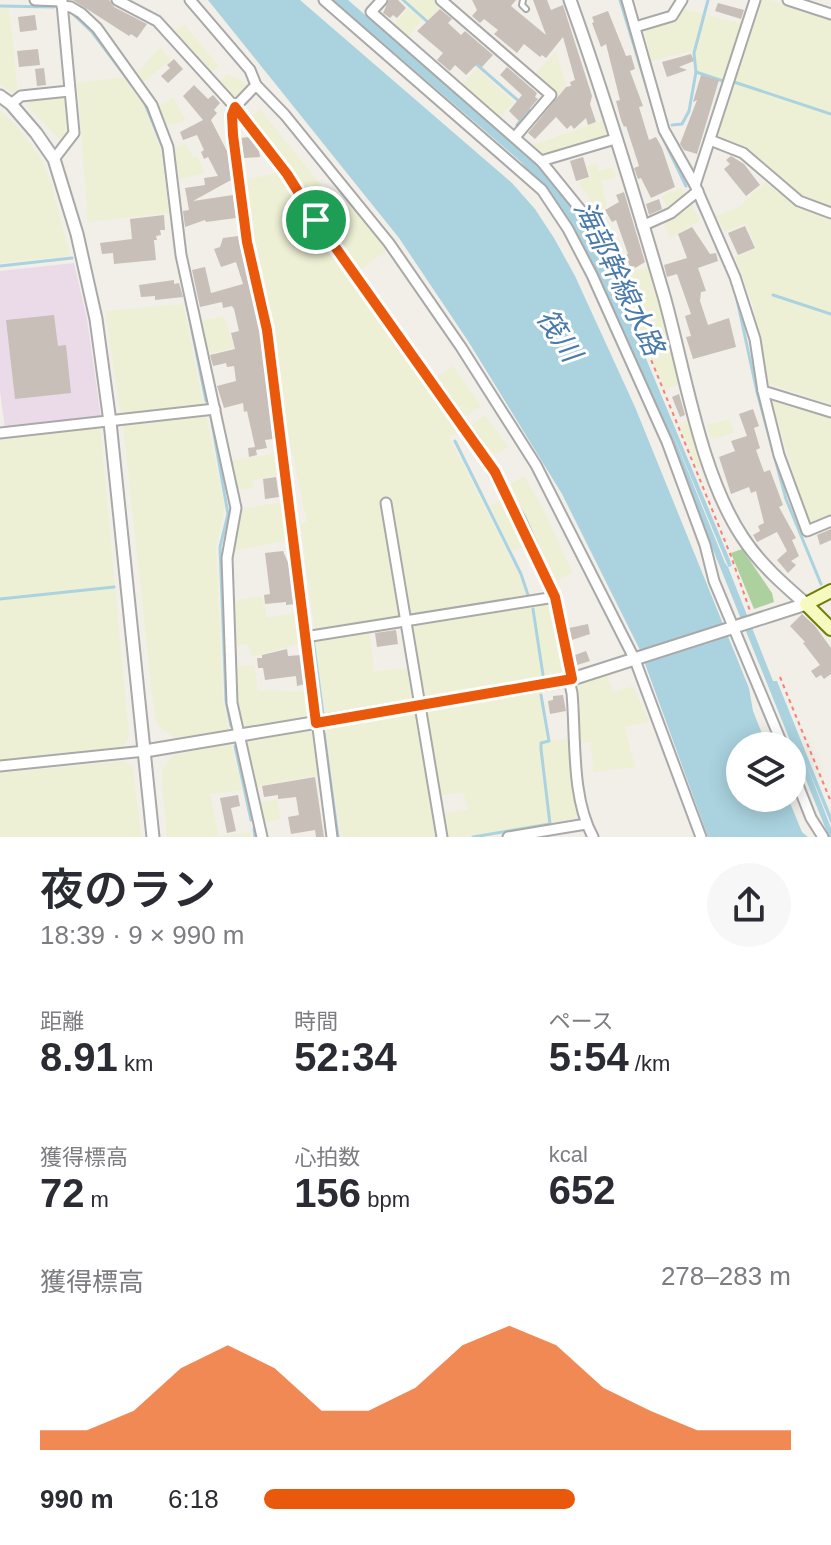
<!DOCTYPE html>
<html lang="ja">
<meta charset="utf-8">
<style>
body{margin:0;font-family:Helvetica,"Noto Sans JP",sans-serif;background:#f7f7f7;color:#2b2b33;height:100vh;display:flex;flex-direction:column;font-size:30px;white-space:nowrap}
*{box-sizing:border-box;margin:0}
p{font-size:26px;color:#7c7c81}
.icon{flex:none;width:44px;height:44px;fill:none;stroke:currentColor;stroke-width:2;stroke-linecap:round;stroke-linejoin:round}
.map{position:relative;height:837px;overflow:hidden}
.panel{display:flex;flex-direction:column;background:#fff;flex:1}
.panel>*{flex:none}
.controls{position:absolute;left:726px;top:732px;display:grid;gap:16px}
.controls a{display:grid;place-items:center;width:80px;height:80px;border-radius:50%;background:#fff;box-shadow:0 4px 20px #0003;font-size:40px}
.pin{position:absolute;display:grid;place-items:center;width:68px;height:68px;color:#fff;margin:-34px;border:4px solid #fff;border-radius:50%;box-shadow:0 2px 8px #0007}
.round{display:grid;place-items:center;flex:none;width:84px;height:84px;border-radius:42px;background:#f7f7f7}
.overview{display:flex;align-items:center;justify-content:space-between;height:136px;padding:0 40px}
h1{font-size:44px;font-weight:600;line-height:60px}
.stats{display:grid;grid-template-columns:repeat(3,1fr);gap:12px;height:136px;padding:8px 40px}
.stats div{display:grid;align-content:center}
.stats b{font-size:40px;font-weight:600}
.stats small{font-size:22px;font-weight:400}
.stats p{font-size:22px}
.chart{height:224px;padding:16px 40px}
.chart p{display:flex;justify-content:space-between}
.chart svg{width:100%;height:144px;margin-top:8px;fill:#ea580c;opacity:.7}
ul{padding:0 40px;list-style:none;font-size:26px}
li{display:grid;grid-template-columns:128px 96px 1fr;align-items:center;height:60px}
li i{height:20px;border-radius:10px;background:#ea580c}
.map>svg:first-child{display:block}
</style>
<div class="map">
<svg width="831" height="837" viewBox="0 0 831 837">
<rect width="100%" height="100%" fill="#f2efe9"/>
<!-- industrial -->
<path fill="#ebdbe8" d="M 74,263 L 87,319 L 101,418 L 5,429 L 0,391 L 0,271 Z"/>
<!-- farmland -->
<g fill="#eef0d5">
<path d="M 405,0 L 434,0 L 441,6 L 428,21 Z"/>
<path d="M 760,0 L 770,0 L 831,20 L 831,206 L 794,192 L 750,151 L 740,144 L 718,136 L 716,132 Z"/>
<path d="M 0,8 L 9,8 L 18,91 L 11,93 L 0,84 Z"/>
<path d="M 408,8 L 422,20 L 408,37 L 394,25 Z"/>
<path d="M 685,9 L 744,24 L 725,81 L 696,70 L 696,50 L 651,61 L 645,32 L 650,27 L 677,19 Z"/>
<path d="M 184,24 L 219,66 L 210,73 L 173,32 Z"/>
<path d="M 160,47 L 171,60 L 142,83 L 135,75 Z"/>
<path d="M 556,51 L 566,85 L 559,94 L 535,74 Z"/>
<path d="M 477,68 L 514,102 L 500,117 L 462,84 Z"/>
<path d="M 227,74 L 239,79 L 248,88 L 234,102 L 217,82 Z"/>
<path d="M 123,77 L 143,103 L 161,150 L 169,213 L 88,222 L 77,83 Z"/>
<path d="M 64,96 L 67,130 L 61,141 L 26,105 L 35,99 Z"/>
<path d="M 173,97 L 186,120 L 172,125 L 165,124 L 158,106 Z"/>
<path d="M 261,110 L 340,209 L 353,202 L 389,249 L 356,273 L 248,118 Z"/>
<path d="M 0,111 L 15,124 L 40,157 L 51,183 L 70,256 L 0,263 Z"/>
<path d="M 604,120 L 607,131 L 603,137 L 550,155 L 544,154 L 533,145 Z"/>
<path d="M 186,143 L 193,157 L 197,156 L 205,173 L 181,179 L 175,176 L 172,149 Z"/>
<path d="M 596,163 L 599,171 L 612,167 L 616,177 L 601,181 L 607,207 L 600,210 L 611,236 L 601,240 L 588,214 L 596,208 L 578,182 L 591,177 L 587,166 Z"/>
<path d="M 281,172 L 462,430 L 449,437 L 520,577 L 526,597 L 315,632 L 300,523 L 307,522 L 288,434 L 283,433 L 270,326 L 251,243 L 244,180 Z"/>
<path d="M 766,182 L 798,207 L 831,220 L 831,405 L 767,383 L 753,306 L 735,257 L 756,248 L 746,223 L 725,232 L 716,216 L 737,208 Z"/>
<path d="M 681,188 L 686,196 L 668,211 L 662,196 Z"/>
<path d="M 692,205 L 700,221 L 670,238 L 664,224 Z"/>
<path d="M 621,256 L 628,273 L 649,267 L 682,382 L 665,390 L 609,260 Z"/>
<path d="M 183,304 L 204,407 L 121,417 L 105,311 Z"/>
<path d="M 224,316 L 234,348 L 206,354 L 199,321 Z"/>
<path d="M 453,366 L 481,406 L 463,419 L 434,379 Z"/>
<path d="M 771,400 L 831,418 L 831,515 L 809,524 Z"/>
<path d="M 206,414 L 225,507 L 216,547 L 223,699 L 229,731 L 176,740 L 157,724 L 154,713 L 123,425 Z"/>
<path d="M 485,415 L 508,447 L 489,458 L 469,427 Z"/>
<path d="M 692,417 L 705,466 L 698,469 L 679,424 Z"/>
<path d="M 730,419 L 734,433 L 711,439 L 707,425 Z"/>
<path d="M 100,425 L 129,737 L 122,748 L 0,761 L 0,436 Z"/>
<path d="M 278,453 L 280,475 L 253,480 L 254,487 L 235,490 L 229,461 Z"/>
<path d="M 524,476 L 542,507 L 573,573 L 552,583 L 506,486 Z"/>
<path d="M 506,498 L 528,544 L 512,551 L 490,505 Z"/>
<path d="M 283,502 L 288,540 L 230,552 L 239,509 Z"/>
<path d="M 262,596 L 267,618 L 299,612 L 302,643 L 252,657 L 248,644 L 234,646 L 232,601 Z"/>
<path d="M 548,603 L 553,606 L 565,669 L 561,677 L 427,699 L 422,696 L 411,624 Z"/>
<path d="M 369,629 L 374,671 L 410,668 L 415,696 L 412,703 L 325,716 L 314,638 Z"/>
<path d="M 254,665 L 258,690 L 308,692 L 311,713 L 308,718 L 246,729 L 241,725 L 236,705 L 235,667 Z"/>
<path d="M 607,675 L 613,692 L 633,686 L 649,722 L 625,727 L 635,767 L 593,772 L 591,742 L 581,743 L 575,690 L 579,683 Z"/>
<path d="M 540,691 L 547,740 L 571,739 L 579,818 L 464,837 L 445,837 L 441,814 L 468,809 L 463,792 L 438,796 L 425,716 L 429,709 Z"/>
<path d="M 414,713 L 418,716 L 438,837 L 341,837 L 325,727 Z"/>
<path d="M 310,730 L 313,732 L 319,775 L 254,787 L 246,743 L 248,740 Z"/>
<path d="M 231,744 L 243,790 L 210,794 L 219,836 L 251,832 L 252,837 L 167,837 L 161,771 L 174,754 Z"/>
<path d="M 124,761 L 133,766 L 141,837 L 0,837 L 0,773 Z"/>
<path d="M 277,799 L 281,819 L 262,824 L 257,803 Z"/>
</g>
<!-- forest -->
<path fill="#add19e" d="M 742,549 L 772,593 L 774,602 L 754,609 L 731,553 Z"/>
<!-- water -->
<g fill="#aad3df" fill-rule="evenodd">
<path d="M 208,0 L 300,0 L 512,183 L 535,209 L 554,238 L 575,276 L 635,407 L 749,688 L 753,711 L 767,746 L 740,746 L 740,798 L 788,798 L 802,832 L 808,837 L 708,837 L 640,650 L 562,494 L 468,341 L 399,238 Z"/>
<path d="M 333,0 L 348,0 L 535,162 L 580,217 L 620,296 L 730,560 L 732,566 L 728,567 L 773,681 L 777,681 L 831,815 L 831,824 L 806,763 L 831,828 L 831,837 L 829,837 L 630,344 L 575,229 L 559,205 L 521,162 ZM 668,422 L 728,566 L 728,567 L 725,563 Z"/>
</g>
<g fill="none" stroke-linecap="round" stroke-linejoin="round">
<!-- stream -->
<g stroke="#aad3df" stroke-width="3">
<path d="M 403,0 L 430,24"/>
<path d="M 620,0 L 661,134 L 686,186"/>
<path d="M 0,6 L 54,7"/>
<path d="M 75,16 L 92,32 L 138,93"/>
<path d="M 475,63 L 521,103"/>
<path d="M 696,72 L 726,82"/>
<path d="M 734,82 L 831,114"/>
<path d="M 143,99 L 163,148 L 175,239"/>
<path d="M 517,125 L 529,110 L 526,108"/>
<path d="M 672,125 L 682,124 L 689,111 L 696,72 L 694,53 L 708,0"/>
<path d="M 697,203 L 708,225"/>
<path d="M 0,266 L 72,258"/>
<path d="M 184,290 L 206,401"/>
<path d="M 736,295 L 757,392 L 786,499 L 821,584"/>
<path d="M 773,295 L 831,314"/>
<path d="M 211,417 L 228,514 L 220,547 L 226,701 L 231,726"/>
<path d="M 455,441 L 521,574 L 528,595"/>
<path d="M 0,599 L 114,587"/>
<path d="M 533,609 L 543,675"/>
<path d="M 313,639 L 323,714"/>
<path d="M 324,733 L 338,837"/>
<path d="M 235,746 L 251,820"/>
<path d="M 254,829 L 255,837"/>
<path d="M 473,837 L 550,824 L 541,749 L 541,743 L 549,741 L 541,695"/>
</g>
</g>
<!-- building -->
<g fill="#c7bfb8">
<path d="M 73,0 L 109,0 L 114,7 L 147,24 L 137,38 L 131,34 L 129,36 Z"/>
<path d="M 389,0 L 398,0 L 406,8 L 397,18 L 393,15 L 390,18 L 383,13 Z"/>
<path d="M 472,0 L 516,0 L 511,6 L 546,35 L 533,0 L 547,0 L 551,10 L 563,5 L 592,96 L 590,104 L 596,122 L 588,125 L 586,118 L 574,129 L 571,125 L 567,129 L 556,117 L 535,139 L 528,133 L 566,87 L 571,86 L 570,82 L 575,80 L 563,37 L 546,58 L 542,55 L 540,57 L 524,44 L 517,53 L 494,34 L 498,30 L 484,19 L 480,23 L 472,16 L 477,10 Z"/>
<path d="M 718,3 L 744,10 L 741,19 L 715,11 Z"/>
<path d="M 440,9 L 452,19 L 448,23 L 461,35 L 465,31 L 493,55 L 482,67 L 477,64 L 466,75 L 455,65 L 450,71 L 437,60 L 443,53 L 417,31 Z"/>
<path d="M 608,11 L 626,56 L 631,55 L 635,69 L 630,71 L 643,106 L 639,107 L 649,140 L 656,137 L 662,148 L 675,187 L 651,198 L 641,178 L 638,179 L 634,168 L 639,166 L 626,126 L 624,127 L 621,120 L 616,101 L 620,100 L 606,44 L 601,47 L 592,23 L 594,22 L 592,17 Z"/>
<path d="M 35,15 L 37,30 L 20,32 L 18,17 Z"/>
<path d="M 38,49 L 40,65 L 19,67 L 17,51 Z"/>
<path d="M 691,54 L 694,61 L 679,67 L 687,70 L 667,77 L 662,62 Z"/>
<path d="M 174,59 L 183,69 L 168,83 L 161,76 L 170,68 L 167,65 Z"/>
<path d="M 507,67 L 537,93 L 535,97 L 538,99 L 519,121 L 509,111 L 522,95 L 500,75 Z"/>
<path d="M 44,68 L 46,85 L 37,86 L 35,69 Z"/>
<path d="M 701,75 L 719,80 L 697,154 L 684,150 L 680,144 L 697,100 L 693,102 Z"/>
<path d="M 194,85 L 208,99 L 213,95 L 220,103 L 214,110 L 217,113 L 211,120 L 228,153 L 231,180 L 193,201 L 233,195 L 236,218 L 206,222 L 205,220 L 185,227 L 183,211 L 189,210 L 185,188 L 205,185 L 204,178 L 218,176 L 208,157 L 204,159 L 201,152 L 204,150 L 197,135 L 183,140 L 180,132 L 203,120 L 183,96 Z"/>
<path d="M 249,137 L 259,151 L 260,157 L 244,158 L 241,138 Z"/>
<path d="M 731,156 L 744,164 L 760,185 L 746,196 L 724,169 L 730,164 L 726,160 Z"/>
<path d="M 583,157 L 589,177 L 576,181 L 570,161 Z"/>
<path d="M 624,192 L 645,262 L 635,268 L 634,266 L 630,267 L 626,255 L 628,254 L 616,220 L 612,222 L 605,210 L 619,202 L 616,195 Z"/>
<path d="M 659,199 L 662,209 L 649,215 L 646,204 Z"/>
<path d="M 164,215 L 165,230 L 160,230 L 161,235 L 156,236 L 157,240 L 154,240 L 156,260 L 114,264 L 113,253 L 102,254 L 100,243 L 132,239 L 130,219 Z"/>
<path d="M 745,226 L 755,248 L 738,255 L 728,233 Z"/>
<path d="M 692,227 L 710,254 L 716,253 L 718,261 L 698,268 L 706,291 L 701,292 L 700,301 L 708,325 L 729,318 L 736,347 L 693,359 L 686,337 L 691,336 L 685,316 L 691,314 L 677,274 L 667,277 L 664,265 L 687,258 L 678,234 Z"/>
<path d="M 238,236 L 260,331 L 273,439 L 265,440 L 267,448 L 256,450 L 257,455 L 249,457 L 248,448 L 255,447 L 247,411 L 244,412 L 243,403 L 224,408 L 217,386 L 236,381 L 234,366 L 227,367 L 226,363 L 213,366 L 210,355 L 235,349 L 231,333 L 239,331 L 234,309 L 232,306 L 223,308 L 222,302 L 200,307 L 192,270 L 205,267 L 211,293 L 243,284 L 236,262 L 221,267 L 214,249 L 220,247 L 223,238 Z"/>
<path d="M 174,280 L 174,284 L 179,283 L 183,297 L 155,300 L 155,296 L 141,297 L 139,285 Z"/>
<path d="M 54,315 L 58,346 L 66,345 L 71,393 L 15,399 L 6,320 Z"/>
<path d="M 679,394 L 685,415 L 680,417 L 672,397 Z"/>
<path d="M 753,409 L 759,426 L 754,428 L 760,448 L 756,450 L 764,472 L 770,470 L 783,505 L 779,507 L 796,538 L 792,540 L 799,556 L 791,561 L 796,565 L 788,573 L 777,560 L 787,551 L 777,532 L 757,542 L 753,535 L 760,531 L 758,526 L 764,523 L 756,491 L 751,493 L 749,487 L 731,494 L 719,457 L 735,451 L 731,441 L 747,436 L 739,414 Z"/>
<path d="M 276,477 L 279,497 L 265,499 L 263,479 Z"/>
<path d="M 831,529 L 831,540 L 820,545 L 817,535 Z"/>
<path d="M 283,551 L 290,567 L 295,604 L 286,605 L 286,602 L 265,604 L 264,595 L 270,594 L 265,553 Z"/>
<path d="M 802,614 L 815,626 L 831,648 L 831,674 L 824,679 L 821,675 L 816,678 L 811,671 L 820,665 L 803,643 L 805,642 L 790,626 Z"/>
<path d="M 588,624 L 590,634 L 572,640 L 569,628 Z"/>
<path d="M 396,630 L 398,644 L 377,647 L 375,633 Z"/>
<path d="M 287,649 L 288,656 L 301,655 L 305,684 L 297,686 L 296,676 L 265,680 L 263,668 L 258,668 L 257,658 L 262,658 L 262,655 Z"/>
<path d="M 586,651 L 590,661 L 577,665 L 575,655 Z"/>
<path d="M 563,695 L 566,711 L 550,714 L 548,701 L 553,700 L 553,696 Z"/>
<path d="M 315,777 L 324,837 L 316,837 L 315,830 L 291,834 L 288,817 L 299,815 L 296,797 L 278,799 L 278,795 L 264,797 L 262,786 Z"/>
<path d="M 238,795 L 240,806 L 231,808 L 236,831 L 227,833 L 220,798 Z"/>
</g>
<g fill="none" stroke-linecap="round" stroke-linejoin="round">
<!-- service casing -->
<g stroke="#a9a9a9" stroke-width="8">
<path id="service" d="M 523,0 L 522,5 L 526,9"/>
</g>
<!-- minor casing -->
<g stroke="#a9a9a9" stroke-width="13">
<g id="minor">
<path d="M 35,0 L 62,1"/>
<path d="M 117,0 L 157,21 L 235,107 L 287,174 L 316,220 L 477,444 L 520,519 L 555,597 L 572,679"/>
<path d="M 190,0 L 250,70 L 256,85 L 285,115 L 389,243 L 461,347 L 536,465 L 635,660 L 701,837"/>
<path d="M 324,0 L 542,190 L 568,229 L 592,275 L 667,442 L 705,545 L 714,581 L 783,746"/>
<path d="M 382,0 L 371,12 L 541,161 L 584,214"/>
<path d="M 441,0 L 551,95 L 515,137"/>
<path d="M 627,0 L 664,130 L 695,185 L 735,277 L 755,339 L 763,391 L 831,412"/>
<path d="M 788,0 L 831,14"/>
<path d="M 62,6 L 71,7 L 81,13 L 97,28 L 152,105 L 168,147 L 181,255 L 236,508 L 227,558 L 232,703 L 262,837"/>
<path d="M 635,27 L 672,16 L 682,0"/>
<path d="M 256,85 L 235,107 L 232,115 L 233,135 L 247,242 L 267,330 L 332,837"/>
<path d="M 11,104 L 21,96 L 69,91"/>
<path d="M 710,140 L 743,153 L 799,201 L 831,213"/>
<path d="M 54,159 L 74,133 L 62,3"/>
<path d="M 541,161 L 615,139"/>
<path d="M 695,185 L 755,0"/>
<path d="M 642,226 L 671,213 L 698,191"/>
<path d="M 763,391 L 779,455 L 807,531 L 831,521"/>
<path d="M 0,433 L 215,409"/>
<path d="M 386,503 L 442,837"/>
<path d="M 305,637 L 555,597"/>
<path d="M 569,680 L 572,693 C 576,738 571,797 593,837"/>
<path d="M 0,766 L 145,751"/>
<path d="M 792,770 L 811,818 L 823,837"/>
<path d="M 508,837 L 586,824"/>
</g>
</g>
<!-- tertiary casing -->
<g stroke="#a9a9a9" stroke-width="15">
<g id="tertiary">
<path d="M 570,0 C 605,97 635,197 664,296 C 685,371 700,474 743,538 C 760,564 783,584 806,604"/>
<path d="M 0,96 L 11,104 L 36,133 L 54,159 L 77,234 L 96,319 L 110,422 L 153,837"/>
<path d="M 145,751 L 569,680 L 806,604"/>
</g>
</g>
<!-- secondary casing -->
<g stroke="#707d05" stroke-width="16">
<path id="secondary" d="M 831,591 L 806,604 L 831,629"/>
</g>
<!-- path -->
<g stroke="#fa8072" stroke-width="2" stroke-dasharray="4 4" stroke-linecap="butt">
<path d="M 588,222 L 652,362 L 731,556 L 750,611"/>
<path d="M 780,677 L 831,802"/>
</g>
<!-- service -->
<use href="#service" stroke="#fff" stroke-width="4"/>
<!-- minor -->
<use href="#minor" stroke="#fff" stroke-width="9"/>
<!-- tertiary -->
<use href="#tertiary" stroke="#fff" stroke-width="11"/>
<!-- secondary -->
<use href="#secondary" stroke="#f7fabf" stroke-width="12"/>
</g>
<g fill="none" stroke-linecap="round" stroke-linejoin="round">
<!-- route casing -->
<g stroke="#fff" stroke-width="16">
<path id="route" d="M 235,107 L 287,174 L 316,220 L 495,472 L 555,597 L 572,679 L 316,723 L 267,330 L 247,242 L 233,135 L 232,115 Z"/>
</g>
<!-- route -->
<use href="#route" stroke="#ea580c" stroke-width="10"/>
</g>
<g text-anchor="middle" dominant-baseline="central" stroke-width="6" stroke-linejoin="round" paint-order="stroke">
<!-- water labels -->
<g font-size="28" font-style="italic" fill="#4a7aab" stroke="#fff">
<text transform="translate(619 278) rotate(64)">海部幹線水路</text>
<text transform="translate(559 335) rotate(57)">筏川</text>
</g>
</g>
</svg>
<div class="controls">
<a><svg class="icon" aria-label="layers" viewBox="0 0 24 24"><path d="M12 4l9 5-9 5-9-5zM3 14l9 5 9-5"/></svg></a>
</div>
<div class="pin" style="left:316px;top:220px;background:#1e9e55"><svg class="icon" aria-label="arrive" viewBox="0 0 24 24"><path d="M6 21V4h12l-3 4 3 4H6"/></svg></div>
</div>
<section class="panel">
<div class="overview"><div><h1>夜のラン</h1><p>18:39 · 9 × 990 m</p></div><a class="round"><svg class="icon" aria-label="share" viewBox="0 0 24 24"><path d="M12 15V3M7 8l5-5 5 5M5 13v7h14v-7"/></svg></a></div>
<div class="stats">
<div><p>距離</p><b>8.91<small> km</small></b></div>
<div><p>時間</p><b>52:34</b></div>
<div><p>ペース</p><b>5:54<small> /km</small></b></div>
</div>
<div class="stats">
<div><p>獲得標高</p><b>72<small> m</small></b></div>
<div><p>心拍数</p><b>156<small> bpm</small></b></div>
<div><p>kcal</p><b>652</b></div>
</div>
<div class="chart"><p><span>獲得標高</span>278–283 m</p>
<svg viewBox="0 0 160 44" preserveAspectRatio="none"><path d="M0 44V38L10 38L20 32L30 19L40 12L50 19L60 32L70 32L80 25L90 12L100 6L110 12L120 25L130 32L140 38L150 38L160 38V44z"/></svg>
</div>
<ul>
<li><b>990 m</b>6:18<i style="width:59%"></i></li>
</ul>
</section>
